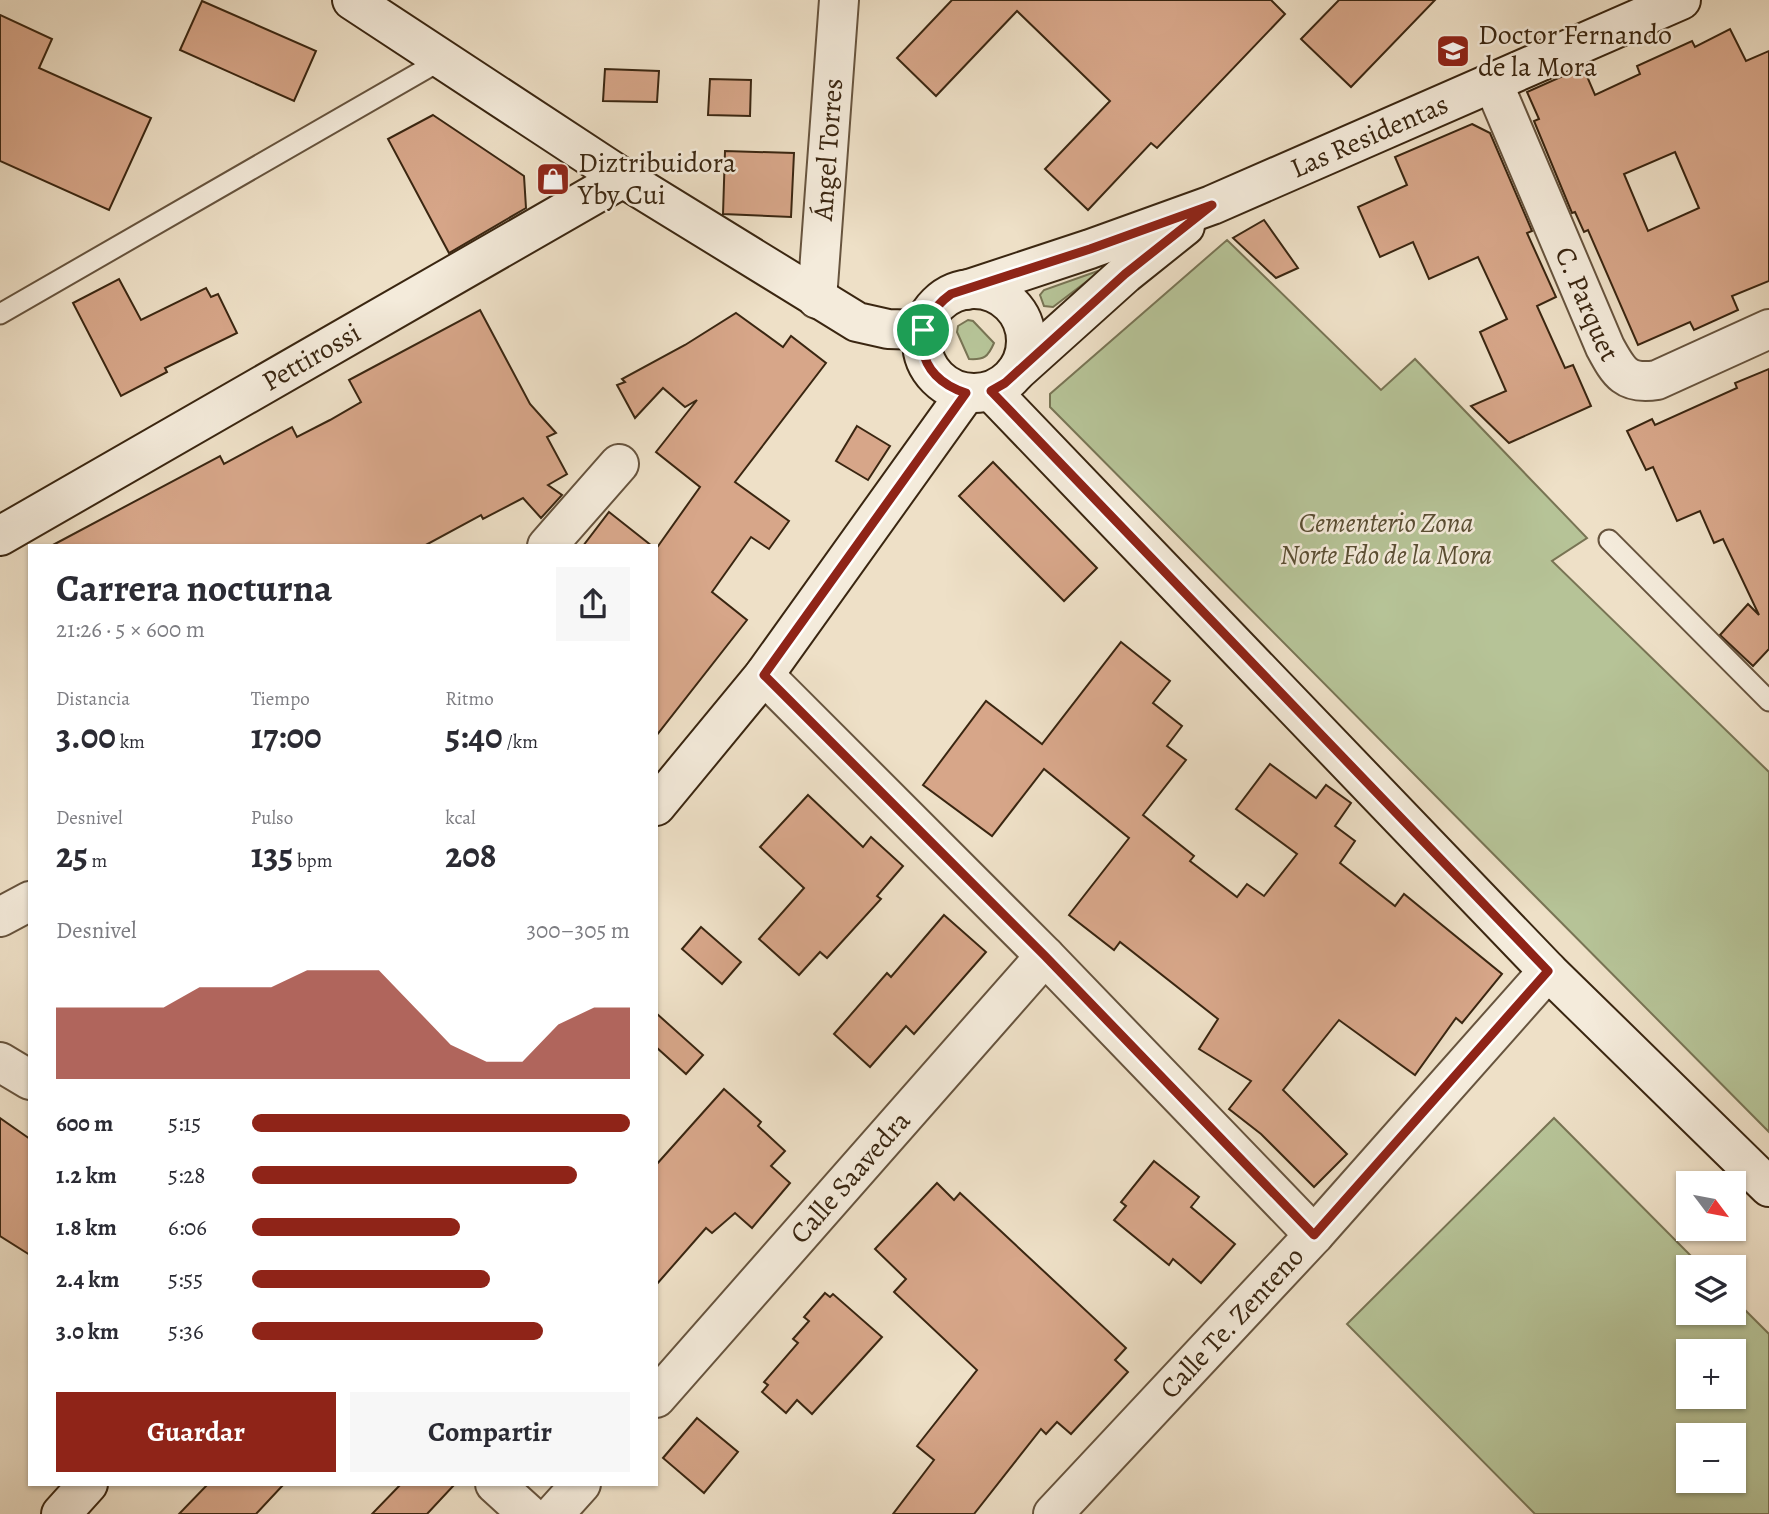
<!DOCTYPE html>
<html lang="es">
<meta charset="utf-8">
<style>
body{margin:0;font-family:Alegreya,serif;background:#f7f7f7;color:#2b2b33;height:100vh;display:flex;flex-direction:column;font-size:26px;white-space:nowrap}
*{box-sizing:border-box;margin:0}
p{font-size:23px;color:#7c7c81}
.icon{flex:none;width:38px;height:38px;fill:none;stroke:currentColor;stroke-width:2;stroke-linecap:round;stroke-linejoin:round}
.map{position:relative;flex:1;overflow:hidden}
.drawer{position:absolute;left:28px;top:544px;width:630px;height:942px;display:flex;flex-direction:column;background:#fff;border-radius:0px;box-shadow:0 2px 5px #0004}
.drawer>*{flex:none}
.needle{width:46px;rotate:122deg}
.tools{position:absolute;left:1676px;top:1171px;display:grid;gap:14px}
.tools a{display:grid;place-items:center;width:70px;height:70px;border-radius:0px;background:#fff;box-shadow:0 2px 5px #0004;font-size:35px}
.pin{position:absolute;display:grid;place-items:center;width:60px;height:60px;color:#fff;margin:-30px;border:4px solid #fff;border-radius:50%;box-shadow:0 2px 7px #0007}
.round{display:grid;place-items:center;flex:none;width:74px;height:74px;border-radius:0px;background:#f7f7f7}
.overview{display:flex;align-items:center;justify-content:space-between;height:119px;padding:0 28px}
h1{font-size:38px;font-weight:700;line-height:52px}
.stats{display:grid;grid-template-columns:repeat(3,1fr);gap:10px;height:119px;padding:7px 28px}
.stats div{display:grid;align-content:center}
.stats b{font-size:35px;font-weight:700}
.stats small{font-size:19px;font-weight:400}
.stats p{font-size:19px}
.chart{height:196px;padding:14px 28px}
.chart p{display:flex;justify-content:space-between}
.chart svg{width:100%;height:126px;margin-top:7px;fill:#8f2418;opacity:.7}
.action{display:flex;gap:14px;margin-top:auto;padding:14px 28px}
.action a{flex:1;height:80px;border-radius:0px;background:#8f2418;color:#fff;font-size:28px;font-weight:700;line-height:80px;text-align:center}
.action a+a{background:#f7f7f7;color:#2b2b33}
ul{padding:0 28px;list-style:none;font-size:23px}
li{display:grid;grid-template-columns:112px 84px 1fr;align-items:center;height:52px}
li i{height:18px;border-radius:9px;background:#8f2418}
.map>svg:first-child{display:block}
</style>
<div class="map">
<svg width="1769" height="1514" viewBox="0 0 1769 1514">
<rect width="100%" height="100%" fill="#eee0c7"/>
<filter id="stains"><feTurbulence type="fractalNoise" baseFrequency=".00286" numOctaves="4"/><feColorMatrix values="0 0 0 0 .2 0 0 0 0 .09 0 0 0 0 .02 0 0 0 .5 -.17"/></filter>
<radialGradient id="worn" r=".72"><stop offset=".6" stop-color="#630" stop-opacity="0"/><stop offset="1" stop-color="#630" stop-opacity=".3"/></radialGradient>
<!-- green -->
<g fill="#b6c397" stroke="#787454" stroke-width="2" fill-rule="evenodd">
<path d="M 1227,240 L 1381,390 L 1415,359 L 1587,538 L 1552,561 L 1769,772 L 1769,1132 L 1050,407 L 1050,394 Z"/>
<path d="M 1098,271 L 1099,272 L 1053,307 L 1044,306 L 1040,295 L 1044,290 Z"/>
<path d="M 968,320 L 973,321 L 994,343 C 988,357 984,360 969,359 L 957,332 L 958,326 Z"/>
<path d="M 1554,1118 L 1702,1267 L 1689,1267 L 1689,1312 L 1734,1312 L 1734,1299 L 1769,1334 L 1769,1514 L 1535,1514 L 1347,1324 ZM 1689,1351 L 1734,1351 L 1734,1396 L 1689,1396 ZM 1689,1435 L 1734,1435 L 1734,1480 L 1689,1480 Z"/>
</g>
<!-- building -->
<g fill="#d7a689" stroke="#3a2611" stroke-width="2" fill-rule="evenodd">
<path d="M 952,0 L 1271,0 L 1285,14 L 1157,148 L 1151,143 L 1088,210 L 1045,169 L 1110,101 L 1017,11 L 936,96 L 897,58 Z"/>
<path d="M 1339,0 L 1435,0 L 1351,87 L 1301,39 Z"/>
<path d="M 202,1 L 316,51 L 294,101 L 180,50 Z"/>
<path d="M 0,15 L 52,39 L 39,68 L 151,118 L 109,210 L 0,161 Z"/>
<path d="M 1730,29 L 1746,61 L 1769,51 L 1769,281 L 1732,296 L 1738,310 L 1694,330 L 1690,322 L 1638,345 L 1588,230 L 1584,232 L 1575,212 L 1572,213 L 1534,121 L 1539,119 L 1527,92 L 1583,67 L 1595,95 L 1640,74 L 1637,66 L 1692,41 L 1695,47 ZM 1675,152 L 1699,208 L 1648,231 L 1624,174 Z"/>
<path d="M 605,69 L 659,71 L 657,102 L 603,101 Z"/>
<path d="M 710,79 L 751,80 L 750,116 L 708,115 Z"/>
<path d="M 433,115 L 524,176 L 526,208 L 449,253 L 388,139 Z"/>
<path d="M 1472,124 L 1490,133 L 1532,231 L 1527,233 L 1556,297 L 1537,306 L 1565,368 L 1573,365 L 1591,406 L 1509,443 L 1471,406 L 1506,391 L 1480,332 L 1507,319 L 1478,257 L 1429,279 L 1413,242 L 1380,257 L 1358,207 L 1407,185 L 1395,157 Z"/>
<path d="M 725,151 L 794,153 L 791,217 L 723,214 Z"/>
<path d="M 1264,220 L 1298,268 L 1276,278 L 1233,238 Z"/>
<path d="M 119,279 L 141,320 L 206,288 L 211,297 L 218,294 L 237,333 L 165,368 L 167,372 L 121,396 L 73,303 Z"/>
<path d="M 480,310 L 530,404 L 556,433 L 547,437 L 567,474 L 548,485 L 562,495 L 541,518 L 523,498 L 483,519 L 481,515 L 424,546 L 51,546 L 220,456 L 224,464 L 292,427 L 297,437 L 330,420 L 361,402 L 349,380 Z"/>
<path d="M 736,313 L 783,347 L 791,336 L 826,363 L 735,482 L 789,521 L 769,549 L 751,537 L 712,592 L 747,620 L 656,736 L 656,549 L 700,487 L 656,452 L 697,400 L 685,407 L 663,388 L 635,418 L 617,385 L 625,382 L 622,379 L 685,345 Z"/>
<path d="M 1769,369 L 1769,649 L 1753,666 L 1720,635 L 1748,604 L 1759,615 L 1723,539 L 1714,543 L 1700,511 L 1677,521 L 1653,467 L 1646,470 L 1627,431 L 1652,419 L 1655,425 L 1737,388 L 1735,383 Z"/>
<path d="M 857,426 L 890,446 L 868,480 L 836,461 Z"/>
<path d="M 993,462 L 1097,568 L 1064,601 L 959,496 Z"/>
<path d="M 609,512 L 652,546 L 583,546 Z"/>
<path d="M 1121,642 L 1170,681 L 1153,703 L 1182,726 L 1167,746 L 1186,760 L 1143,815 L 1194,856 L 1190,861 L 1237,897 L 1247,884 L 1264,896 L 1297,854 L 1236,809 L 1270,764 L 1316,798 L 1326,785 L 1351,803 L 1335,826 L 1355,841 L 1340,863 L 1395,906 L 1404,894 L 1502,974 L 1462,1023 L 1456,1018 L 1415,1075 L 1339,1020 L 1283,1090 L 1347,1154 L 1314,1187 L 1261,1134 L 1229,1109 L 1251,1081 L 1199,1049 L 1218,1019 L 1120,942 L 1114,950 L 1069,915 L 1129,838 L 1044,769 L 992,836 L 923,785 L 986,701 L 1042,744 Z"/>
<path d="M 808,795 L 863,847 L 871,837 L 903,866 L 877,896 L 881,899 L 827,958 L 820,952 L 799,975 L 759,939 L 804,888 L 760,847 Z"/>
<path d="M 944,915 L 986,952 L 914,1034 L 906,1026 L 870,1067 L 834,1034 L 887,973 L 891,977 Z"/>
<path d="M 701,927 L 741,962 L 722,984 L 682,949 Z"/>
<path d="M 656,1013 L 703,1055 L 686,1074 L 656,1047 Z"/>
<path d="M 724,1089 L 761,1122 L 758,1126 L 785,1151 L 771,1166 L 790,1183 L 752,1228 L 735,1213 L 712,1233 L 706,1228 L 656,1285 L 656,1165 Z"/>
<path d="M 0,1118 L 30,1139 L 30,1255 L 0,1236 Z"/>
<path d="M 1154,1161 L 1199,1197 L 1191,1207 L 1235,1244 L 1201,1283 L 1173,1259 L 1169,1265 L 1114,1220 L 1126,1206 L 1121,1202 Z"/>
<path d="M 937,1183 L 954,1200 L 960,1193 L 1126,1348 L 1115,1360 L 1128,1372 L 1071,1434 L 1057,1422 L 1046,1434 L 1041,1429 L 974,1514 L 893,1514 L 934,1460 L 917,1446 L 977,1370 L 894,1292 L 906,1279 L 875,1249 Z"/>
<path d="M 825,1293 L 830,1297 L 833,1294 L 882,1337 L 812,1414 L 797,1400 L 786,1413 L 762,1392 L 768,1385 L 764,1382 L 798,1343 L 793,1339 L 809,1321 L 804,1317 Z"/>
<path d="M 697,1418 L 738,1452 L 704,1493 L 663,1458 Z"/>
<path d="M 208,1484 L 284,1484 L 256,1514 L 179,1514 Z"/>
<path d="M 401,1484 L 455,1484 L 427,1514 L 372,1514 Z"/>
</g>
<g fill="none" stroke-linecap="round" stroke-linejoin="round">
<!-- lane casing -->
<g stroke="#67543e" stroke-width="23">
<g id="lane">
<path d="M 0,314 L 443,59"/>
<path d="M 1609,540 L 1769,701"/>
</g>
</g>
<!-- street casing -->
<g stroke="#67543e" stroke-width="42">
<g id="street">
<path id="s1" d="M 1493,83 L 1605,347 C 1619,373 1626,385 1657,380 L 1769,329"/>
<path id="s2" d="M 817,299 L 839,0"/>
<path d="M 547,546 L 619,464"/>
<path d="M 764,675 L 1045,956 L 1314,1235"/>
<path d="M 0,917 L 30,901"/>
<path d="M 0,1062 L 30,1080"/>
<path id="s3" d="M 656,1398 L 1045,956"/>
<path d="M 495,1484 L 528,1514"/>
<path d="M 554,1514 L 581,1484"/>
<path id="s4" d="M 1053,1514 L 1314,1235 L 1548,971"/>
</g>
</g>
<!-- secondary casing -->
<g stroke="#3a2611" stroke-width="42">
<g id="secondary">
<path d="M 352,0 L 623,178 L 857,322 L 888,329 L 923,330"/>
<circle cx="974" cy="341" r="52"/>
<path id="s5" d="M 966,290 L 1090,249 L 1212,205 L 1681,0"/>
<path d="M 1016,372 L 1125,274 L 1185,226"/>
<path d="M 991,391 L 1548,971 L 1769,1187"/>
<path id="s6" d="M 0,536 L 623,178"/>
<path d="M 656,806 L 764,675 L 966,393"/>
<path d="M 61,1514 L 88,1484"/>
</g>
</g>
<!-- lane -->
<use href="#lane" stroke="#f4ebdb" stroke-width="19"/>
<!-- street -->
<use href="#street" stroke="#f4ebdb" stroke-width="38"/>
<!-- secondary -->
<use href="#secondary" stroke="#f4ebdb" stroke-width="38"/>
</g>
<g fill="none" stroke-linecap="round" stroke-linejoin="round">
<!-- route casing -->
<g stroke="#fff" stroke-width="14">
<path id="route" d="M 1212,205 L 1125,274 L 1005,383 L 991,391 L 1548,971 L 1314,1235 L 1045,956 L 764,675 L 966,393 C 914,377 908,325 951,294 L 1090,249 Z"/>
</g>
<!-- route -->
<use href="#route" stroke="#8f2418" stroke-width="9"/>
</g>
<!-- icons -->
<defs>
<g id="school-square" transform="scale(1.75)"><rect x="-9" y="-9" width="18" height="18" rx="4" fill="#8f2418" stroke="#f4ebdb"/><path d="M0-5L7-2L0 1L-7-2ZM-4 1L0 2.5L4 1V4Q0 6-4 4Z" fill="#fff"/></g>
<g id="shop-square" transform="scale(1.75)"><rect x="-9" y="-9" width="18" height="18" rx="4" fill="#8f2418" stroke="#f4ebdb"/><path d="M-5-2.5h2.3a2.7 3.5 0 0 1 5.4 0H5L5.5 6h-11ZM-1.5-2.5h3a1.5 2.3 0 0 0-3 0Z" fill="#fff"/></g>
</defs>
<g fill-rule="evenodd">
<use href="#school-square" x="1453" y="51"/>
<use href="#shop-square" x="553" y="179"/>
</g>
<g text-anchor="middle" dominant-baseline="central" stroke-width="5" stroke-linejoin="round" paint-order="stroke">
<!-- poi labels -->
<g font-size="28" fill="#3a2611" stroke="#f4ebdb" text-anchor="start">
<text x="1478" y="35">Doctor Fernando<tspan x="1478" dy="32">de la Mora</tspan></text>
<text x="578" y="163">Diztribuidora<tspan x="578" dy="32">Yby Cui</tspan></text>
</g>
<!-- street labels -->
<g font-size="28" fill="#3a2611" stroke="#f4ebdb">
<text stroke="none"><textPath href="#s5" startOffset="432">Las Residentas</textPath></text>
<text stroke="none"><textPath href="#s2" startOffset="150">Ángel Torres</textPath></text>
<text stroke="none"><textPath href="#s1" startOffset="240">C. Parquet</textPath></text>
<text stroke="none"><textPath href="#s6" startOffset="359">Pettirossi</textPath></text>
<text stroke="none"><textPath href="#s3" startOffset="294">Calle Saavedra</textPath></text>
<text stroke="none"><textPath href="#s4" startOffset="262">Calle Te. Zenteno</textPath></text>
</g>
<!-- park labels -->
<g font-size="28" font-style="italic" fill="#594d32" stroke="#f4ebdb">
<text x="1386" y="523">Cementerio Zona<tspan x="1386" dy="32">Norte Fdo de la Mora</tspan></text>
</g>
</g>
<rect width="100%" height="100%" filter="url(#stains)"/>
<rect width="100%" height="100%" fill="url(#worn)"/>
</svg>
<div class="tools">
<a><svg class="needle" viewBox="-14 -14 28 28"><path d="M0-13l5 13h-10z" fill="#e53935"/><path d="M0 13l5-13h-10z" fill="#7c7c81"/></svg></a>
<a><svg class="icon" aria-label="layers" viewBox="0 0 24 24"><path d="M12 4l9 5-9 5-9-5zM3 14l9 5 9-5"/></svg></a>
<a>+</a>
<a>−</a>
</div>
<div class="pin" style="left:923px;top:330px;background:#1e9e55"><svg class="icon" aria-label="arrive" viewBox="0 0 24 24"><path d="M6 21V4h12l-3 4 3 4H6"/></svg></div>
<section class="drawer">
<div class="overview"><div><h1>Carrera nocturna</h1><p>21:26 · 5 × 600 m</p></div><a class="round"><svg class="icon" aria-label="share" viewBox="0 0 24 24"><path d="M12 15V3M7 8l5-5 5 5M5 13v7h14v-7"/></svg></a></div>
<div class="stats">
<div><p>Distancia</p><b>3.00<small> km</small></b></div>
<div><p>Tiempo</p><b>17:00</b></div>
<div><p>Ritmo</p><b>5:40<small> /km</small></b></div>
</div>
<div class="stats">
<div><p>Desnivel</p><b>25<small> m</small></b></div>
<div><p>Pulso</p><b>135<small> bpm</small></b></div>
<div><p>kcal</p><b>208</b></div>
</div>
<div class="chart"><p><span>Desnivel</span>300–305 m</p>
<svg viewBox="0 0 160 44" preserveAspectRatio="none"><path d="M0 44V19L10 19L20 19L30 19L40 12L50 12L60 12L70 6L80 6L90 6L100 19L110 32L120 38L130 38L140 25L150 19L160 19V44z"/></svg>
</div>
<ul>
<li><b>600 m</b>5:15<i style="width:100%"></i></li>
<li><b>1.2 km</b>5:28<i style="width:86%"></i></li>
<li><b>1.8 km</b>6:06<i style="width:55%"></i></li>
<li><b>2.4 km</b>5:55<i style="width:63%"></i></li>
<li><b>3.0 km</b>5:36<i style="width:77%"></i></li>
</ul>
<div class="action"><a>Guardar</a><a>Compartir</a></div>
</section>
</div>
